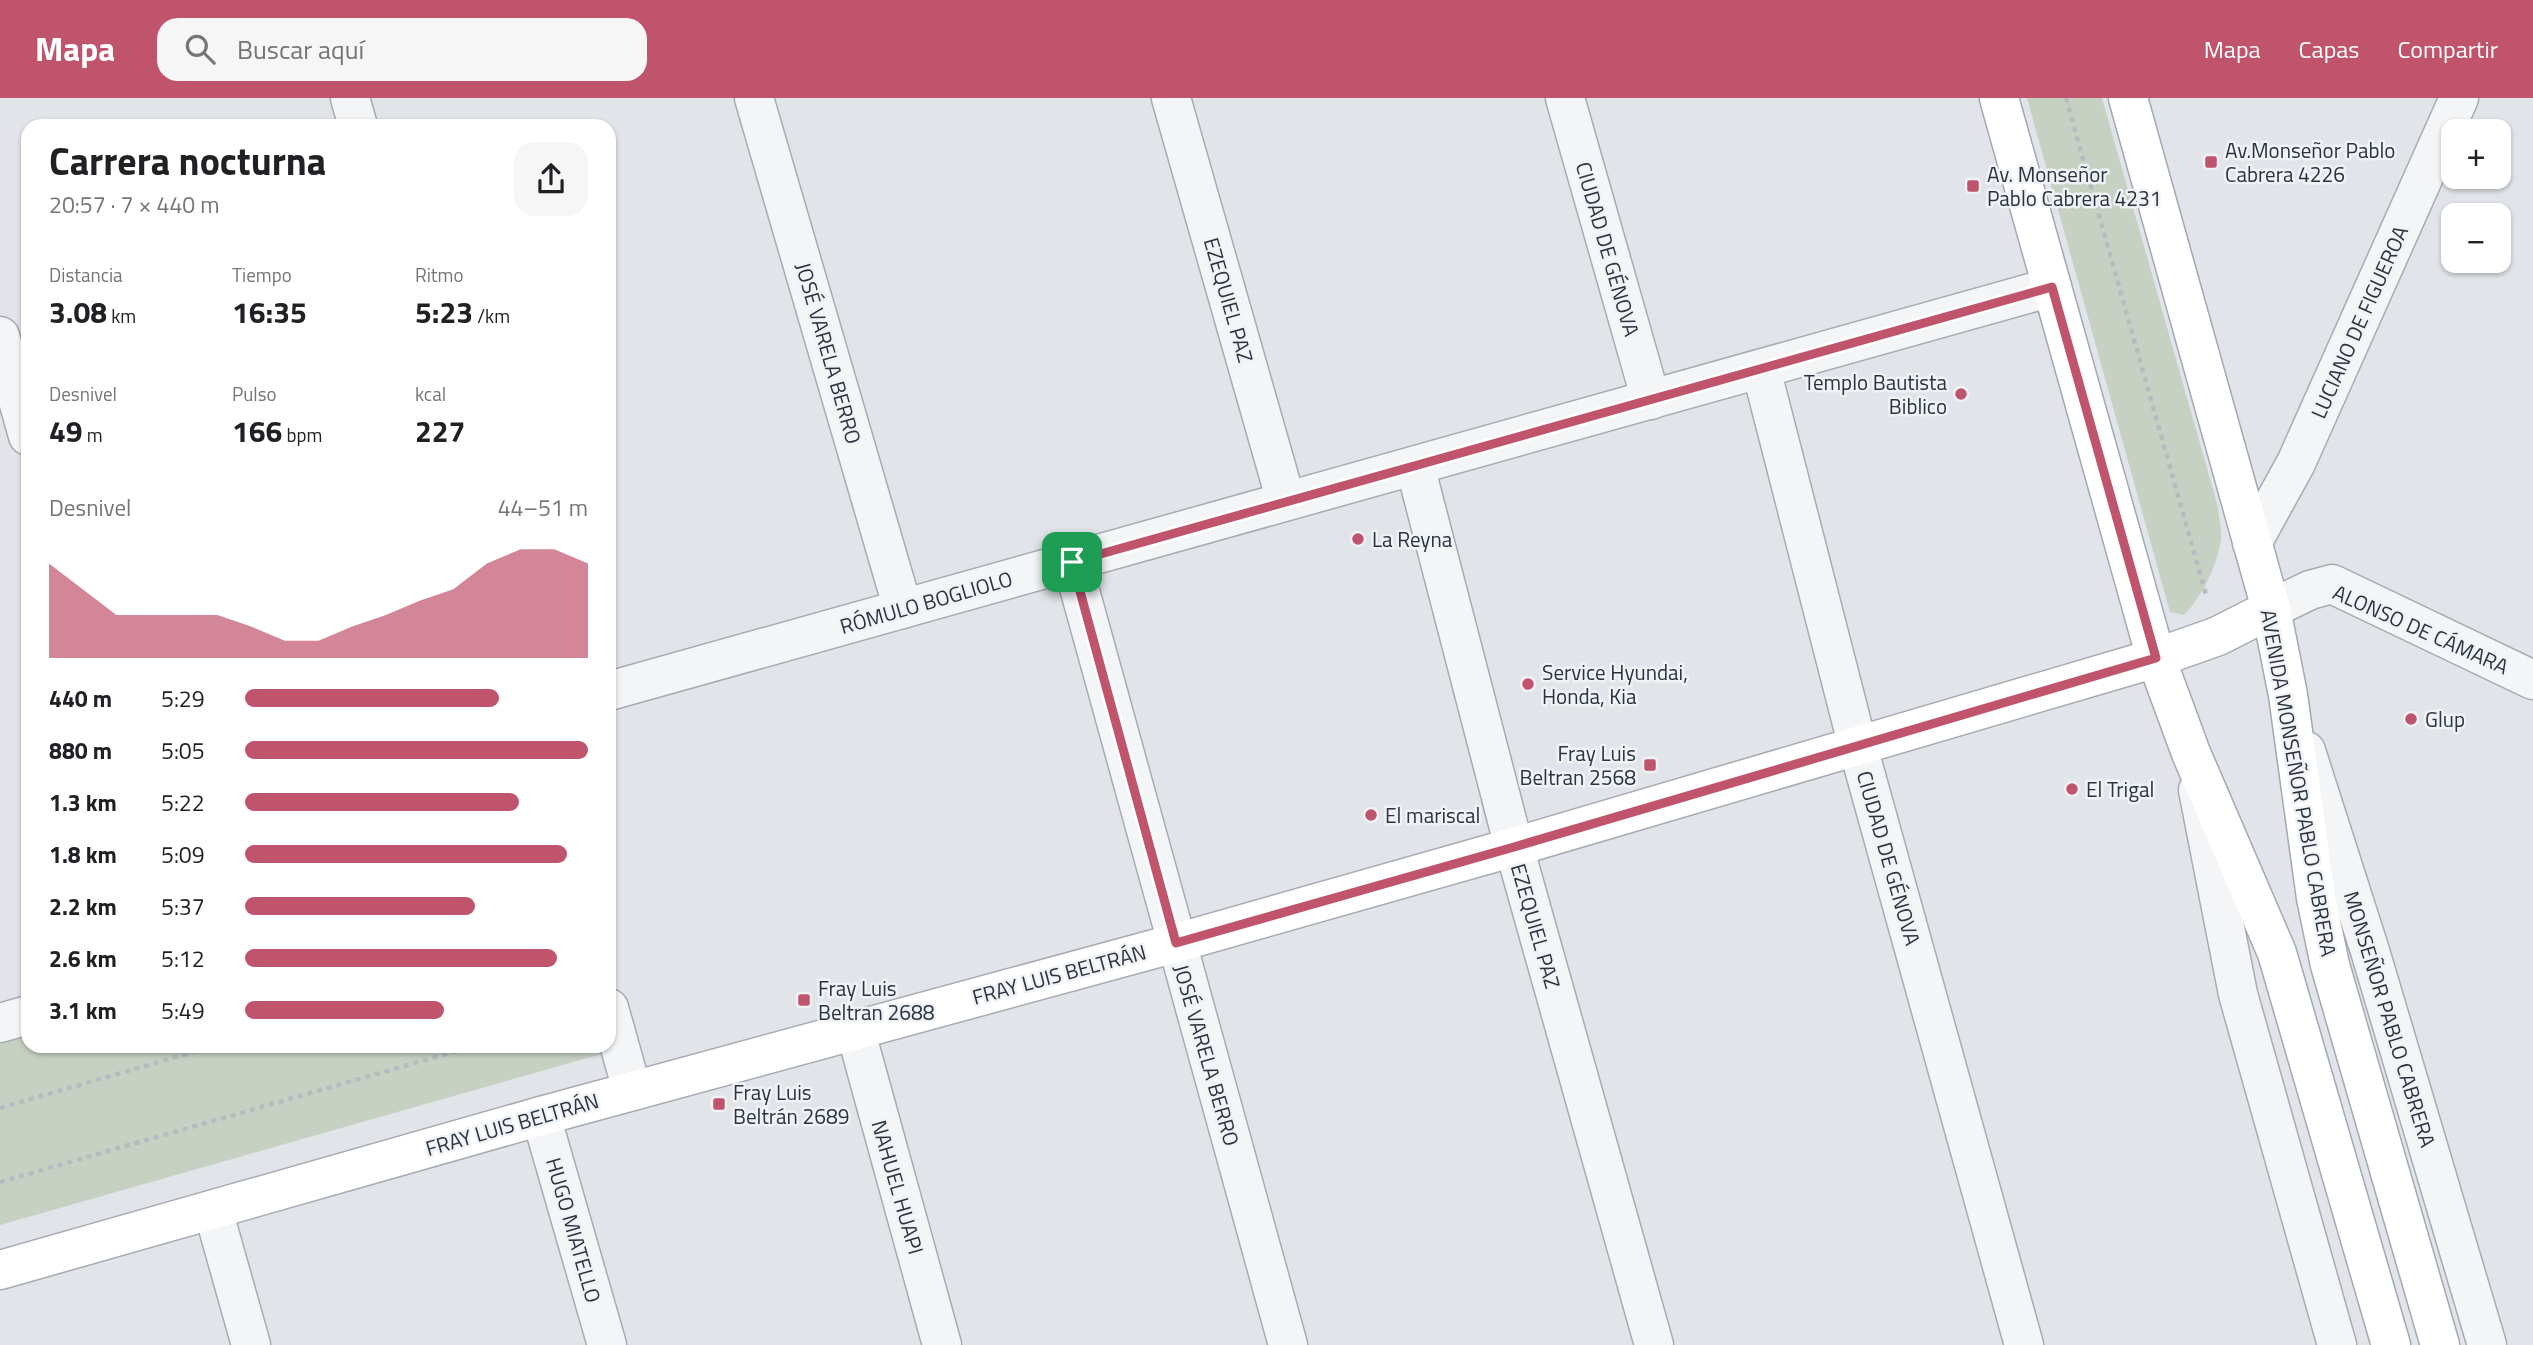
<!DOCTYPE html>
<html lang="es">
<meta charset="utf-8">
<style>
body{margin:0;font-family:"Titillium Web",sans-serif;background:#f6f6f6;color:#202124;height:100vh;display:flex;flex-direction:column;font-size:26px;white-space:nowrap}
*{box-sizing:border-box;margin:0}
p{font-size:23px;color:#757577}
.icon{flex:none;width:38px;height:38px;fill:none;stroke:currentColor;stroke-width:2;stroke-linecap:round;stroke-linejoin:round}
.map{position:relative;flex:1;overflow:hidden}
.side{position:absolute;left:21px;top:21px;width:595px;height:934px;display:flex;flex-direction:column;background:#fff;border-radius:21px;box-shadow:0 2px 5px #0004}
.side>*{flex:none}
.fabs{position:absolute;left:2441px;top:21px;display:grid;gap:14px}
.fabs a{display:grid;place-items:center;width:70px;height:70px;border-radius:14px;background:#fff;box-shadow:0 2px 5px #0004;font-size:35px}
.pin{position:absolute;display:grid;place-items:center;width:60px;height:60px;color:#fff;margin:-30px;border-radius:14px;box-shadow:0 4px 10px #0006}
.round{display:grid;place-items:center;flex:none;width:74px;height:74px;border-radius:21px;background:#f6f6f6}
.head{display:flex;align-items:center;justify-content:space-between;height:119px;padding:0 28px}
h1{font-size:38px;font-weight:700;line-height:52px}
.figures{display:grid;grid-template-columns:repeat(3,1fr);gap:10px;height:119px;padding:7px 28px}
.figures div{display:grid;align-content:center}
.figures b{font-size:30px;font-weight:700}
.figures small{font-size:19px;font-weight:400}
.figures p{font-size:19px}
.chart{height:196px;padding:14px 28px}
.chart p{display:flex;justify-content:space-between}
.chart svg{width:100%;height:126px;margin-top:7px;fill:#bf546c;opacity:.7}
ul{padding:0 28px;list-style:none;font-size:23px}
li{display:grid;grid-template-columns:112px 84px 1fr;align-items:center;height:52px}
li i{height:18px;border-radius:9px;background:#bf546c}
header{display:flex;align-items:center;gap:42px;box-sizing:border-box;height:98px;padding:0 35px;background:#bf546c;color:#fff}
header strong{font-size:33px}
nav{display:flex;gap:38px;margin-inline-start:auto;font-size:24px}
.search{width:490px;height:63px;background:#f6f6f6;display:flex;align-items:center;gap:18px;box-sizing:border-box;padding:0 24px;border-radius:21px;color:#757577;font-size:26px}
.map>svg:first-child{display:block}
</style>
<header>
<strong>Mapa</strong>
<div class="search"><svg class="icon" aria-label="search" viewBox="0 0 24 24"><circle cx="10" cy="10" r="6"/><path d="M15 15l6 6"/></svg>Buscar aquí</div>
<nav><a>Mapa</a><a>Capas</a><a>Compartir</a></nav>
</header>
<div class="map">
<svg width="2533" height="1247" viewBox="0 0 2533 1247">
<rect width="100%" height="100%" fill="#e1e4e8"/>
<!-- green -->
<g fill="#c7d1c3">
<path d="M 2027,0 L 2102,0 L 2218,409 C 2219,419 2222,432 2221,442 C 2216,469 2203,498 2184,517 L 2170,514 Z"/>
<path d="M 28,936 L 28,948 L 603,948 L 605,955 L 0,1127 L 0,944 Z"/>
</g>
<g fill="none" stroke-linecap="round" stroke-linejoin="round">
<!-- street casing -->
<g stroke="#a7abb2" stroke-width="41">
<g id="street">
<path d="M 350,0 L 358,28"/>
<path d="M 754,0 L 903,511"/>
<path d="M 1171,0 L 1286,403"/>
<path d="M 1565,0 L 1651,302"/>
<path d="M 0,238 L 28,338"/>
<path d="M 1761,271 L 1858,649 L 2024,1247"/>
<path d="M 1415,368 L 1514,749 L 1654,1247"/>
<path d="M 2252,445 L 2296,365 L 2459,0"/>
<path d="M 1072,464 L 1288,1247"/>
<path d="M 2271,511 L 2310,492 L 2332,486 L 2533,582"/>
<path d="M 609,593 L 2052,189"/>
<path d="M 2306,653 L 2370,853 L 2487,1247"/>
<path d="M 2198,692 L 2238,896 L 2337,1247"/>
<path d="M 609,910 L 632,992"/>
<path d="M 0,925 L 28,917"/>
<path d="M 855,931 L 942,1247"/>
<path d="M 541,1018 L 607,1247"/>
<path d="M 213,1112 L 251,1247"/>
</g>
</g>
<!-- secondary casing -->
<g stroke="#a7abb2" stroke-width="41">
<path id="secondary" d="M 0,1172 L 541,1018 L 1176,845 L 1514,749 L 2156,560 L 2218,538 L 2271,511"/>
</g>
<!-- primary casing -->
<g stroke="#a2a9b2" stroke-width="41">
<g id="primary">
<path d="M 1999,0 L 2156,560 L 2191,655 L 2277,855 L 2391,1247"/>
<path d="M 2128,0 L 2271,511 L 2288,597 L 2316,800 L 2330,867 L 2440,1247"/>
</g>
</g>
<!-- path -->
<g stroke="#b7bbc0" stroke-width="4.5" stroke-dasharray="5 5" stroke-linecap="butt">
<path d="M 2066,0 L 2206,497"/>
<path d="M 0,1010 L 214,948"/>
<path d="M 0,1084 L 474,948"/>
</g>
<!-- street -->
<use href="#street" stroke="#f3f5f7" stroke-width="38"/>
<!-- secondary -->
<use href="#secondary" stroke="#fff" stroke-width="38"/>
<!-- primary -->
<use href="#primary" stroke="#fff" stroke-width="38"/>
</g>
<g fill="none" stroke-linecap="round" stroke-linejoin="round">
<!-- route casing -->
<g stroke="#fff" stroke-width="14">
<path id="route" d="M 2052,189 L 2156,560 L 1514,749 L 1176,845 L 1072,464 Z"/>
</g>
<!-- route -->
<use href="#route" stroke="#bf546c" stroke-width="9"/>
</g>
<!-- markers -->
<g fill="#bf546c" stroke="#f0f3f6" stroke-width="2.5">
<rect x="2204" y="57" width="14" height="14" rx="3.5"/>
<rect x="1966" y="81" width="14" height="14" rx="3.5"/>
<circle cx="1961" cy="296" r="7"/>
<circle cx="1358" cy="441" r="7"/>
<circle cx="1528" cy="586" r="7"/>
<circle cx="2411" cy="621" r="7"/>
<rect x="1643" y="660" width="14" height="14" rx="3.5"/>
<circle cx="2072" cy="691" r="7"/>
<circle cx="1371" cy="717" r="7"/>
<rect x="797" y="895" width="14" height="14" rx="3.5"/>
<rect x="712" y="999" width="14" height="14" rx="3.5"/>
</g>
<g text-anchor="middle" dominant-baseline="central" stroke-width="5" stroke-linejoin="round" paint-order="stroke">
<!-- poi labels -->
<g font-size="21" fill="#2b333e" stroke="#f0f3f6" text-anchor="start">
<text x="2225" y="52">Av.Monseñor Pablo<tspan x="2225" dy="24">Cabrera 4226</tspan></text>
<text x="1987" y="76">Av. Monseñor<tspan x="1987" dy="24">Pablo Cabrera 4231</tspan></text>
<text x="1947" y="284" text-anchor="end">Templo Bautista<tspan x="1947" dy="24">Biblico</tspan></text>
<text x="1372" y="441">La Reyna</text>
<text x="1542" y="574">Service Hyundai,<tspan x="1542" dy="24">Honda, Kia</tspan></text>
<text x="2425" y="621">Glup</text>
<text x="1636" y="655" text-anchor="end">Fray Luis<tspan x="1636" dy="24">Beltran 2568</tspan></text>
<text x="2086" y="691">El Trigal</text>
<text x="1385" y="717">El mariscal</text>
<text x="818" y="890">Fray Luis<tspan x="818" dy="24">Beltran 2688</tspan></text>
<text x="733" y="994">Fray Luis<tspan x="733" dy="24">Beltrán 2689</tspan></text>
</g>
<!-- street labels -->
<g font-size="21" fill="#2b333e" stroke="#f0f3f6">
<text transform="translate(1608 151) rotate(74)">CIUDAD DE GÉNOVA</text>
<text transform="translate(1229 202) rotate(74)">EZEQUIEL PAZ</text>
<text transform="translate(2359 224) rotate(-66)">LUCIANO DE FIGUEROA</text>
<text transform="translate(829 255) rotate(74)">JOSÉ VARELA BERRO</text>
<text transform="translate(926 504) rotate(-16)">RÓMULO BOGLIOLO</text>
<text transform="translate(2421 531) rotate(24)">ALONSO DE CÁMARA</text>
<text transform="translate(2299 685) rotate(80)">AVENIDA MONSEÑOR PABLO CABRERA</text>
<text transform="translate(1889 760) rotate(74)">CIUDAD DE GÉNOVA</text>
<text transform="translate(1536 828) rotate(74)">EZEQUIEL PAZ</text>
<text transform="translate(1059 876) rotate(-15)">FRAY LUIS BELTRÁN</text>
<text transform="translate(2390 921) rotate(73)">MONSEÑOR PABLO CABRERA</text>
<text transform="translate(1207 957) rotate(74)">JOSÉ VARELA BERRO</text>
<text transform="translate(512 1026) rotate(-16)">FRAY LUIS BELTRÁN</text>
<text transform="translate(898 1089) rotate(74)">NAHUEL HUAPI</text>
<text transform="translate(574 1132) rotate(74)">HUGO MIATELLO</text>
</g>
</g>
</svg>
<div class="fabs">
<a>+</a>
<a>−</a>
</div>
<div class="pin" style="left:1072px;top:464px;background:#1e9e55"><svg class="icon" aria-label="arrive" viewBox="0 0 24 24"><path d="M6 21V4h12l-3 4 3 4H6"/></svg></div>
<section class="side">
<div class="head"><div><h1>Carrera nocturna</h1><p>20:57 · 7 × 440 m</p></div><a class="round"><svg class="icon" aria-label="share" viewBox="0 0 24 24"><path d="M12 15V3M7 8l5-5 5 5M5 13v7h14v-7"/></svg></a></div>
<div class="figures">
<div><p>Distancia</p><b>3.08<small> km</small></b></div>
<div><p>Tiempo</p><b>16:35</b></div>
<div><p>Ritmo</p><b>5:23<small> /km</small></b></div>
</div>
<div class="figures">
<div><p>Desnivel</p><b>49<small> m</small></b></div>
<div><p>Pulso</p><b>166<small> bpm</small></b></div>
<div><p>kcal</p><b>227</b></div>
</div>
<div class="chart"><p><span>Desnivel</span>44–51 m</p>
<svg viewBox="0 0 160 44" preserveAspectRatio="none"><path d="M0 44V11L10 20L20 29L30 29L40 29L50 29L60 33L70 38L80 38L90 33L100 29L110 24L120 20L130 11L140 6L150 6L160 11V44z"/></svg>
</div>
<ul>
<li><b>440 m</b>5:29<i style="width:74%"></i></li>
<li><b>880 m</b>5:05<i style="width:100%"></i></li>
<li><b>1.3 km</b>5:22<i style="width:80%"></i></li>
<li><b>1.8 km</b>5:09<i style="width:94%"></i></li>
<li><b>2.2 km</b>5:37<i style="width:67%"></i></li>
<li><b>2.6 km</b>5:12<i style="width:91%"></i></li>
<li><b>3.1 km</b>5:49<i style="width:58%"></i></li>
</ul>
</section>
</div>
